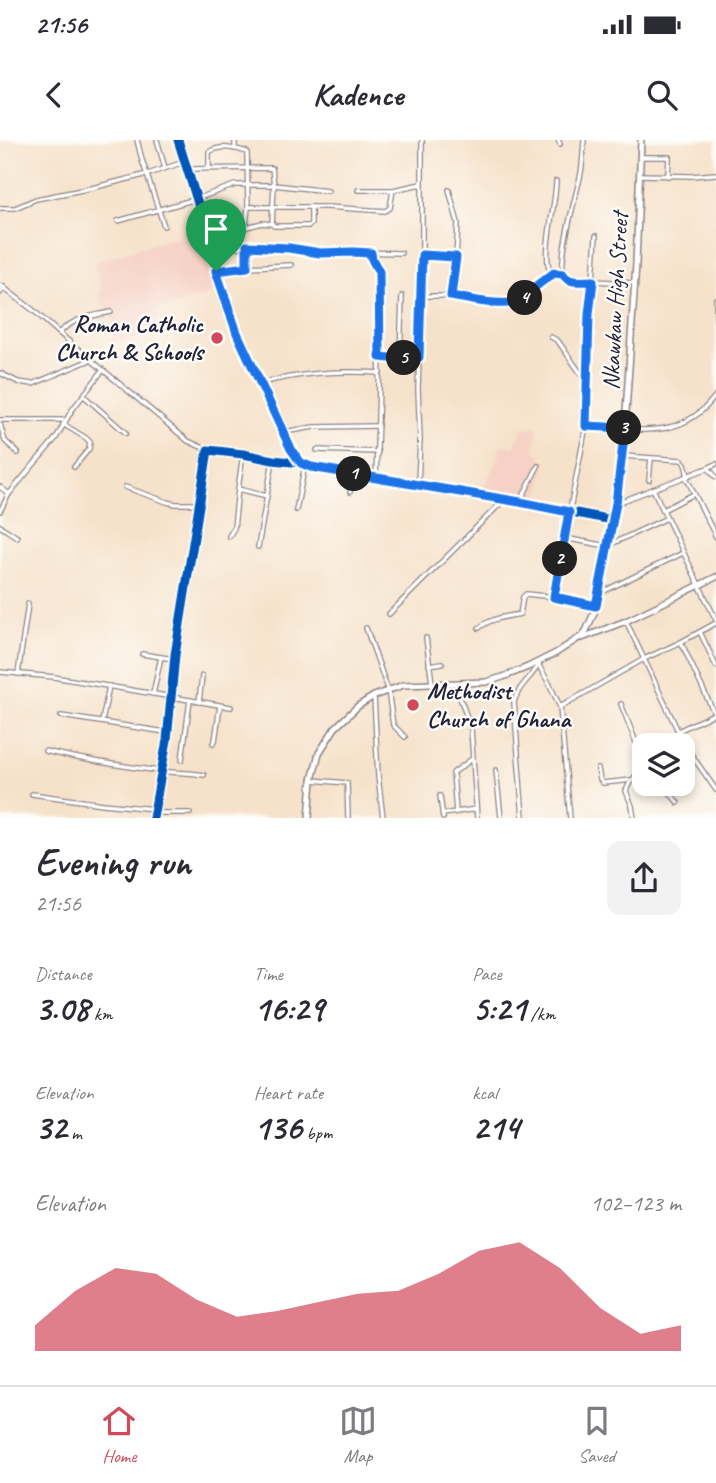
<!DOCTYPE html>
<meta charset="utf-8">
<style>
body{margin:0;font-family:Caveat,sans-serif;background:#f2f2f3;color:#2b2b33;height:100vh;display:flex;flex-direction:column;font-size:26px;white-space:nowrap}
*{box-sizing:border-box;margin:0}
p{font-size:23px;color:#7c7c81}
.icon{flex:none;width:38px;height:38px;fill:none;stroke:currentColor;stroke-width:2;stroke-linecap:round;stroke-linejoin:round}
.map{position:relative;height:678px;overflow:hidden}
.drawer{display:flex;flex-direction:column;background:#fff;flex:1}
.drawer>*{flex:none}
.buttons{position:absolute;left:632px;top:593px;display:grid;gap:14px}
.buttons a{display:grid;place-items:center;width:63px;height:63px;border-radius:14px;background:#fff;box-shadow:0 4px 10px #0003;font-size:35px}
.pin{position:absolute;display:grid;place-items:center;width:60px;height:60px;color:#fff;margin:-72px -30px;border-radius:50% 50% 50% 0;rotate:-45deg;box-shadow:0 0 7px #0007}
.pin .icon{rotate:45deg}
.km{position:absolute;width:35px;height:35px;margin:-18px;border-radius:50%;background:#222;color:#fff;font-size:19px;line-height:35px;text-align:center}
.round{display:grid;place-items:center;flex:none;width:74px;height:74px;border-radius:14px;background:#f2f2f3}
.headline{display:flex;align-items:center;justify-content:space-between;height:119px;padding:0 35px}
h1{font-size:38px;font-weight:700;line-height:52px}
.figures{display:grid;grid-template-columns:repeat(3,1fr);gap:10px;height:119px;padding:7px 35px}
.figures div{display:grid;align-content:center}
.figures b{font-size:35px;font-weight:700}
.figures small{font-size:19px;font-weight:400}
.figures p{font-size:19px}
.chart{height:196px;padding:14px 35px}
.chart p{display:flex;justify-content:space-between}
.chart svg{width:100%;height:126px;margin-top:7px;fill:#d1495b;opacity:.7}
.status{display:flex;justify-content:space-between;align-items:center;height:49px;padding:0 35px;background:#fff;direction:ltr}
.status svg{height:19px;fill:currentColor}
header{display:flex;justify-content:space-between;align-items:center;height:91px;padding:0 35px;background:#fff;font-size:32px;font-weight:700}
.tabs{display:flex;justify-content:space-around;align-items:center;height:98px;border-top:2px solid #e1e1e2;background:#fff;font-size:19px;color:#7c7c81}
.tabs a{display:grid;justify-items:center;gap:4px}
.tabs .selected{color:#d1495b}
.map>svg:first-child{display:block}
</style>
<div class="status"><b>21:56</b><svg viewBox="0 0 49 12"><path d="M0 12V9h3v3zM5 12V6h3v6zM10 12V3h3v9zM15 12V0h3v12zM26 1h20v11H26zM47 4h2v5h-2z"/></svg></div>
<header><svg class="icon" aria-label="back" viewBox="0 0 24 24"><path d="M15 5l-7 7 7 7"/></svg>Kadence<svg class="icon" aria-label="search" viewBox="0 0 24 24"><circle cx="10" cy="10" r="6"/><path d="M15 15l6 6"/></svg></header>
<div class="map">
<svg width="716" height="678" viewBox="0 0 716 678">
<rect width="100%" height="100%" fill="#fdfcf7"/>
<filter id="ink" filterUnits="userSpaceOnUse"><feTurbulence type="fractalNoise" baseFrequency=".0143" numOctaves="2"/><feDisplacementMap in="SourceGraphic" scale="14" xChannelSelector="R" yChannelSelector="G"/><feConvolveMatrix kernelMatrix="1 2 1 2 8 2 1 2 1" color-interpolation-filters="sRGB"/></filter>
<filter id="wash" filterUnits="userSpaceOnUse"><feTurbulence type="fractalNoise" baseFrequency=".00686" numOctaves="4" result="noise"/><feDisplacementMap in="SourceGraphic" scale="28" xChannelSelector="R" yChannelSelector="G"/><feGaussianBlur stdDeviation="1.57" result="paint"/><feColorMatrix in="noise" values="0 0 0 0 0 0 0 0 0 0 0 0 0 0 0 0 0 1.4 0 .05"/><feComposite in="paint" operator="in"/></filter>
<g filter="url(#wash)">
<rect width="100%" height="100%" fill="#f6e2cb"/>
<!-- built -->
<g fill="#f6d1c5">
<path d="M 203,88 L 219,151 L 158,170 L 161,177 L 152,182 L 157,195 L 139,197 L 112,206 L 112,180 L 100,157 L 100,141 L 94,122 Z"/>
<path d="M 538,287 L 534,310 L 539,314 L 541,318 L 546,321 L 541,350 L 536,364 L 476,354 L 479,348 L 484,347 L 499,316 L 500,305 L 514,307 L 523,288 Z"/>
</g>
</g>
<g filter="url(#ink)">
<g fill="none" stroke-linecap="round" stroke-linejoin="round">
<!-- street casing -->
<g stroke="#8c8283" stroke-width="6">
<g id="street">
<path d="M 137,0 L 142,20 L 164,86"/>
<path d="M 157,0 L 165,28"/>
<path d="M 558,0 L 560,4"/>
<path d="M 584,0 C 583,11 583,22 581,33 C 578,49 554,129 566,139 C 572,143 586,141 593,141 L 596,96"/>
<path d="M 235,9 L 235,0"/>
<path d="M 641,17 L 669,17 L 668,36"/>
<path d="M 209,28 L 209,12 C 219,5 236,8 247,12 L 248,67 L 246,87"/>
<path d="M 187,29 L 272,28 L 274,45 L 272,84 L 274,86 L 309,86 L 311,84 L 311,67"/>
<path d="M 639,35 L 691,36 L 716,34"/>
<path d="M 358,50 L 393,50 L 421,44"/>
<path d="M 449,50 L 458,83 L 456,117"/>
<path d="M 248,67 L 327,67 L 385,71 L 390,68 L 393,50"/>
<path d="M 0,68 L 15,68 L 36,59 L 92,48 L 148,34 L 184,22"/>
<path d="M 118,81 L 196,59 L 235,45 L 274,45 L 328,51"/>
<path d="M 206,91 L 243,88 L 262,83 L 272,84"/>
<path d="M 222,107 L 289,108 L 320,113 L 353,112 L 401,113"/>
<path d="M 371,113 L 372,119 L 379,132 L 380,142 L 380,217 L 376,338"/>
<path d="M 422,115 L 456,117 L 451,156"/>
<path d="M 247,127 L 247,106"/>
<path d="M 217,131 L 247,127 L 291,125"/>
<path d="M 551,134 C 541,116 556,64 556,41"/>
<path d="M 0,145 L 33,170 L 59,193 L 188,301 L 208,310"/>
<path d="M 0,153 L 4,147"/>
<path d="M 421,156 L 451,156 L 482,161 L 515,162 L 522,160 L 538,144 L 549,138 L 554,133 L 563,134"/>
<path d="M 716,159 L 716,180"/>
<path d="M 59,193 C 73,178 91,176 111,172"/>
<path d="M 551,197 L 558,201 L 581,234 L 586,237"/>
<path d="M 380,217 L 400,219 L 419,217"/>
<path d="M 400,219 L 402,156"/>
<path d="M 0,233 L 18,242 L 33,244 L 90,220"/>
<path d="M 261,243 C 303,233 336,230 380,233"/>
<path d="M 84,256 L 126,293"/>
<path d="M 0,280 L 65,280"/>
<path d="M 0,284 L 5,301 L 18,313"/>
<path d="M 63,284 L 86,298 L 90,302 L 89,309 L 74,327"/>
<path d="M 586,286 C 636,289 682,302 716,255"/>
<path d="M 284,292 L 314,287 L 378,286"/>
<path d="M 317,310 L 378,312"/>
<path d="M 623,316 L 682,320 L 685,324 L 688,336"/>
<path d="M 708,328 L 716,337"/>
<path d="M 686,337 L 716,397"/>
<path d="M 649,340 L 651,318"/>
<path d="M 418,344 L 420,299 L 418,249 L 422,115 L 422,0"/>
<path d="M 0,347 L 9,354"/>
<path d="M 125,347 L 167,362 L 176,364 L 200,364"/>
<path d="M 238,349 L 267,356"/>
<path d="M 653,349 L 716,480"/>
<path d="M 350,352 L 353,334"/>
<path d="M 520,362 L 538,326"/>
<path d="M 617,363 L 708,328 L 716,324"/>
<path d="M 296,370 L 305,325"/>
<path d="M 663,370 L 694,354"/>
<path d="M 0,371 L 9,354 L 56,298 L 72,270 L 103,230"/>
<path d="M 0,386 L 17,397"/>
<path d="M 229,396 L 234,388 L 238,349 L 243,314"/>
<path d="M 564,398 L 607,406 L 667,378"/>
<path d="M 258,407 L 273,320"/>
<path d="M 600,453 L 683,413"/>
<path d="M 596,466 L 554,457 L 554,452 L 586,286 L 589,174 L 593,141 L 634,143"/>
<path d="M 389,474 L 504,360"/>
<path d="M 626,481 L 678,591 L 716,573"/>
<path d="M 366,488 L 388,550 L 393,585 L 405,597"/>
<path d="M 479,488 C 491,478 506,477 520,474 L 523,457 L 526,454 L 554,457"/>
<path d="M 700,492 L 716,526"/>
<path d="M 426,498 L 432,543"/>
<path d="M 681,502 L 716,577"/>
<path d="M 142,514 L 174,519"/>
<path d="M 429,525 L 442,523"/>
<path d="M 539,526 L 549,543 L 560,567 L 570,678"/>
<path d="M 0,532 L 54,537 L 231,567"/>
<path d="M 18,534 L 28,464"/>
<path d="M 459,543 L 458,552 L 471,589 L 477,678"/>
<path d="M 153,554 L 161,517"/>
<path d="M 374,556 L 378,636 L 383,678"/>
<path d="M 199,562 L 202,536"/>
<path d="M 621,564 L 644,623"/>
<path d="M 560,567 L 644,519 L 681,502 L 716,483"/>
<path d="M 61,576 L 166,592"/>
<path d="M 102,582 L 109,546"/>
<path d="M 678,591 L 684,604 L 716,650"/>
<path d="M 213,603 L 215,601 L 220,566"/>
<path d="M 45,611 C 83,620 121,626 160,631 C 174,633 189,632 204,635"/>
<path d="M 182,620 L 190,560"/>
<path d="M 598,629 L 600,640 L 603,643 L 632,640"/>
<path d="M 496,630 L 501,678"/>
<path d="M 312,640 L 347,643 L 348,678"/>
<path d="M 663,644 L 678,663"/>
<path d="M 32,654 L 103,664 L 155,669"/>
<path d="M 440,656 L 443,678"/>
<path d="M 456,672 L 453,633 L 472,619"/>
<path d="M 154,673 L 190,673"/>
<path d="M 443,674 L 476,669"/>
<path d="M 153,678 L 167,600 L 175,515 L 208,310 L 243,314 L 273,320 L 298,322"/>
<path d="M 523,678 L 514,562 C 518,546 532,537 540,523"/>
<path d="M 634,678 L 632,666 L 626,651 L 629,644 L 644,625"/>
</g>
</g>
<!-- secondary casing -->
<g stroke="#8c8283" stroke-width="8">
<g id="secondary">
<path d="M 178,0 L 201,73 L 217,131 L 237,193 L 249,221 L 296,318 L 301,323 L 311,327 L 520,362 L 612,380"/>
<path d="M 582,498 L 626,481 L 716,437"/>
<path d="M 309,678 L 312,640 L 319,613 L 335,588 L 358,566 L 374,556 L 403,545 L 486,542 L 503,537 L 528,527 L 556,513 L 582,496 L 586,491 L 594,473 L 599,454 L 616,363 L 623,316 L 636,124 L 641,0"/>
</g>
</g>
<!-- street -->
<use href="#street" stroke="#fff" stroke-width="3.5"/>
<!-- secondary -->
<use href="#secondary" stroke="#fff" stroke-width="5"/>
<!-- cycleway casing -->
<g stroke="#fdfcf7" stroke-width="13">
<g id="cycleway">
<path d="M 178,0 L 201,73 L 217,131 L 237,193 L 249,221 L 296,318 L 301,323 L 311,327 L 520,362 L 612,380"/>
<path d="M 153,678 L 167,600 L 175,515 L 208,310 L 243,314 L 273,320 L 301,323"/>
</g>
</g>
<!-- cycleway -->
<use href="#cycleway" stroke="#0057b8" stroke-width="9"/>
</g>
</g>
<g fill="none" stroke-linecap="round" stroke-linejoin="round" filter="url(#ink)">
<!-- route casing -->
<g stroke="#fff" stroke-width="14">
<path id="route" d="M 247,106 L 289,108 L 320,113 L 353,112 L 371,113 L 372,119 L 379,132 L 380,217 L 400,219 L 419,217 L 422,115 L 456,117 L 451,156 C 469,159 508,169 524,159 C 530,154 534,147 540,143 C 545,139 549,137 554,133 L 563,134 C 568,144 582,141 593,141 L 589,174 L 586,286 L 625,288 L 616,363 L 596,466 L 554,457 L 569,372 L 520,362 L 311,327 L 301,323 L 291,309 L 237,193 L 216,131 L 247,127 Z"/>
</g>
<!-- route -->
<use href="#route" stroke="#1a73e8" stroke-width="9"/>
</g>
<!-- markers -->
<g fill="#d1495b" stroke="#fdfcf7" stroke-width="2.5">
<circle cx="217" cy="198" r="7"/>
<circle cx="413" cy="565" r="7"/>
</g>
<g text-anchor="middle" dominant-baseline="central" stroke-width="5" stroke-linejoin="round" paint-order="stroke">
<!-- street labels -->
<g font-size="24" fill="#22223b" stroke="#fdfcf7">
<text transform="translate(615 161) rotate(-87)">Nkawkaw High Street</text>
</g>
<!-- poi labels -->
<g font-size="24" font-weight="bold" fill="#22223b" stroke="#fdfcf7" text-anchor="end">
<text x="203" y="184">Roman Catholic<tspan x="203" dy="28">Church &amp; Schools</tspan></text>
<text x="427" y="551" text-anchor="start">Methodist<tspan x="427" dy="28">Church of Ghana</tspan></text>
</g>
</g>
</svg>
<div class="buttons">
<a><svg class="icon" aria-label="layers" viewBox="0 0 24 24"><path d="M12 4l9 5-9 5-9-5zM3 14l9 5 9-5"/></svg></a>
</div>
<div class="pin" style="left:216px;top:131px;background:#1e9e55"><svg class="icon" aria-label="arrive" viewBox="0 0 24 24"><path d="M6 21V4h12l-3 4 3 4H6"/></svg></div>
<b class="km" style="left:354px;top:334px">1</b>
<b class="km" style="left:560px;top:419px">2</b>
<b class="km" style="left:624px;top:288px">3</b>
<b class="km" style="left:525px;top:158px">4</b>
<b class="km" style="left:404px;top:218px">5</b>
</div>
<section class="drawer">
<div class="headline"><div><h1>Evening run</h1><p>21:56</p></div><a class="round"><svg class="icon" aria-label="share" viewBox="0 0 24 24"><path d="M12 15V3M7 8l5-5 5 5M5 13v7h14v-7"/></svg></a></div>
<div class="figures">
<div><p>Distance</p><b>3.08<small> km</small></b></div>
<div><p>Time</p><b>16:29</b></div>
<div><p>Pace</p><b>5:21<small> /km</small></b></div>
</div>
<div class="figures">
<div><p>Elevation</p><b>32<small> m</small></b></div>
<div><p>Heart rate</p><b>136<small> bpm</small></b></div>
<div><p>kcal</p><b>214</b></div>
</div>
<div class="chart"><p><span>Elevation</span>102–123 m</p>
<svg viewBox="0 0 160 44" preserveAspectRatio="none"><path d="M0 44V35L10 23L20 15L30 17L40 26L50 32L60 30L70 27L80 24L90 23L100 17L110 9L120 6L130 15L140 29L150 38L160 35V44z"/></svg>
</div>
</section>
<nav class="tabs">
<a class="selected"><svg class="icon" aria-label="home" viewBox="0 0 24 24"><path d="M3 11l9-7 9 7M6 9v11h12V9"/></svg>Home</a>
<a><svg class="icon" aria-label="map" viewBox="0 0 24 24"><path d="M3 6l6-2 6 2 6-2v14l-6 2-6-2-6 2zM9 4v14M15 6v14"/></svg>Map</a>
<a><svg class="icon" aria-label="saved" viewBox="0 0 24 24"><path d="M7 4h10v16l-5-4-5 4z"/></svg>Saved</a>
</nav>
